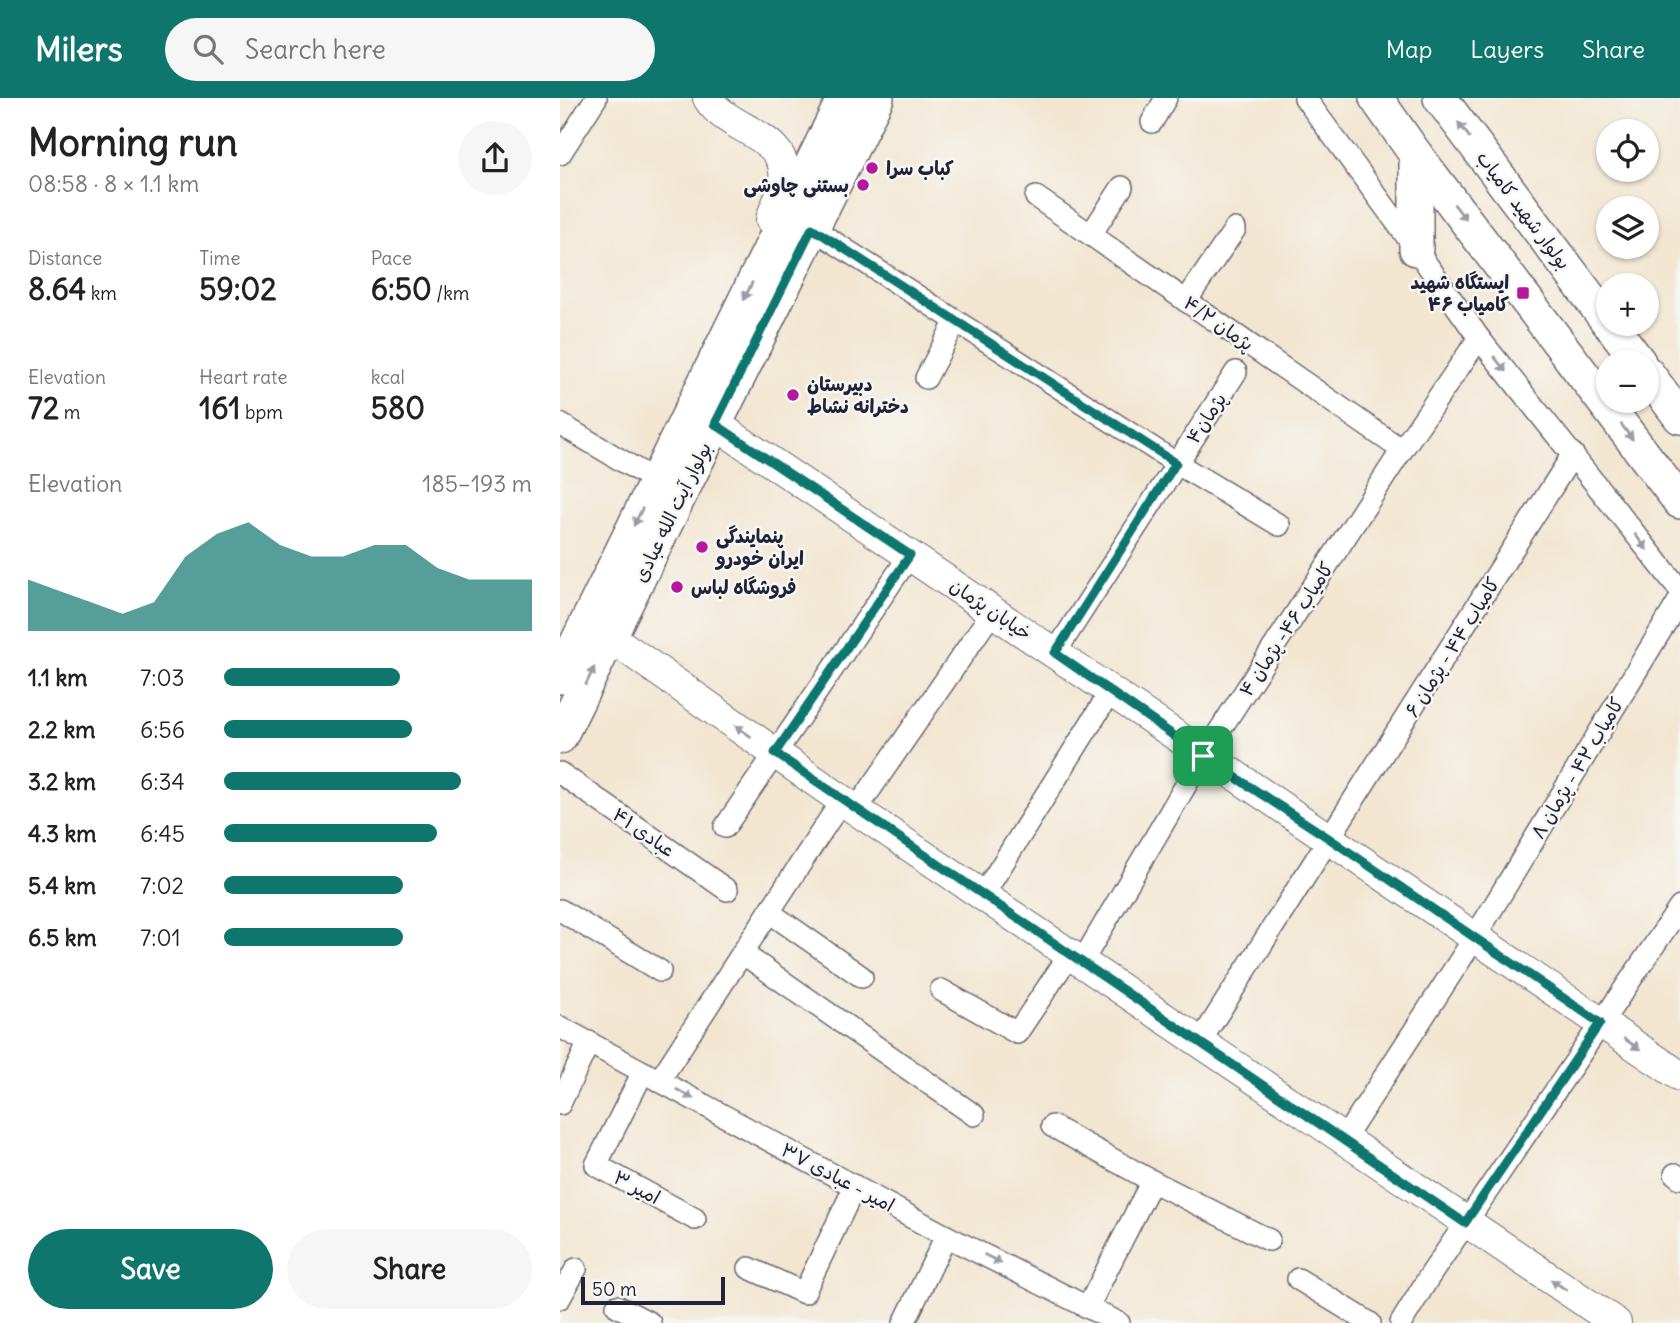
<!DOCTYPE html>
<meta charset="utf-8">
<style>
body{margin:0;font-family:Delius,"Playpen Sans Arabic",sans-serif;background:#f6f6f6;color:#222;height:100vh;display:flex;flex-direction:column;font-size:26px;white-space:nowrap}
*{box-sizing:border-box;margin:0}
p{font-size:23px;color:#767676}
.icon{flex:none;width:38px;height:38px;fill:none;stroke:currentColor;stroke-width:2;stroke-linecap:round;stroke-linejoin:round}
.map{position:relative;flex:1;overflow:hidden}
.sheet{display:flex;flex-direction:column;background:#fff;width:560px}
.sheet>*{flex:none}
.controls{position:absolute;left:1036px;top:21px;display:grid;gap:14px}
.controls a{display:grid;place-items:center;width:63px;height:63px;border-radius:50%;background:#fff;box-shadow:0 2px 5px #0004;font-size:35px}
.scale{position:absolute;left:21px;bottom:18px;width:144px;box-sizing:border-box;padding-left:7px;border:4px solid #22223b;border-top:0;font-size:19px;line-height:24px;white-space:nowrap;color:#22223b;-webkit-text-stroke:5px #f6f6f2;paint-order:stroke}
.pin{position:absolute;display:grid;place-items:center;width:60px;height:60px;color:#fff;margin:-30px;border-radius:14px;box-shadow:0 4px 10px #0006}
.round{display:grid;place-items:center;flex:none;width:74px;height:74px;border-radius:37px;background:#f6f6f6}
.summary{display:flex;align-items:center;justify-content:space-between;height:119px;padding:0 28px}
h1{font-size:38px;font-weight:700;line-height:52px}
.metrics{display:grid;grid-template-columns:repeat(3,1fr);gap:10px;height:119px;padding:7px 28px}
.metrics div{display:grid;align-content:center}
.metrics b{font-size:30px;font-weight:700}
.metrics small{font-size:19px;font-weight:400}
.metrics p{font-size:19px}
.chart{height:196px;padding:14px 28px}
.chart p{display:flex;justify-content:space-between}
.chart svg{width:100%;height:126px;margin-top:7px;fill:#0f766e;opacity:.7}
.action{display:flex;gap:14px;margin-top:auto;padding:14px 28px}
.action a{flex:1;height:80px;border-radius:42px;background:#0f766e;color:#fff;font-size:28px;font-weight:700;line-height:80px;text-align:center}
.action a+a{background:#f6f6f6;color:#222}
ul{padding:0 28px;list-style:none;font-size:23px}
li{display:grid;grid-template-columns:112px 84px 1fr;align-items:center;height:52px}
li i{height:18px;border-radius:9px;background:#0f766e}
header{display:flex;align-items:center;gap:42px;box-sizing:border-box;height:98px;padding:0 35px;background:#0f766e;color:#fff}
header strong{font-size:33px}
nav{display:flex;gap:38px;margin-inline-start:auto;font-size:24px}
.search{width:490px;height:63px;background:#f6f6f6;display:flex;align-items:center;gap:18px;box-sizing:border-box;padding:0 24px;border-radius:38px;color:#767676;font-size:26px}
main{display:flex;flex:1;min-height:0}
.map>svg:first-child{display:block}
</style>
<header>
<strong>Milers</strong>
<div class="search"><svg class="icon" aria-label="search" viewBox="0 0 24 24"><circle cx="10" cy="10" r="6"/><path d="M15 15l6 6"/></svg>Search here</div>
<nav><a>Map</a><a>Layers</a><a>Share</a></nav>
</header>
<main>
<section class="sheet">
<div class="summary"><div><h1>Morning run</h1><p>08:58 · 8 × 1.1 km</p></div><a class="round"><svg class="icon" aria-label="share" viewBox="0 0 24 24"><path d="M12 15V3M7 8l5-5 5 5M5 13v7h14v-7"/></svg></a></div>
<div class="metrics">
<div><p>Distance</p><b>8.64<small> km</small></b></div>
<div><p>Time</p><b>59:02</b></div>
<div><p>Pace</p><b>6:50<small> /km</small></b></div>
</div>
<div class="metrics">
<div><p>Elevation</p><b>72<small> m</small></b></div>
<div><p>Heart rate</p><b>161<small> bpm</small></b></div>
<div><p>kcal</p><b>580</b></div>
</div>
<div class="chart"><p><span>Elevation</span>185–193 m</p>
<svg viewBox="0 0 160 44" preserveAspectRatio="none"><path d="M0 44V26L10 30L20 34L30 38L40 34L50 18L60 10L70 6L80 14L90 18L100 18L110 14L120 14L130 22L140 26L150 26L160 26V44z"/></svg>
</div>
<ul>
<li><b>1.1 km</b>7:03<i style="width:57%"></i></li>
<li><b>2.2 km</b>6:56<i style="width:61%"></i></li>
<li><b>3.2 km</b>6:34<i style="width:77%"></i></li>
<li><b>4.3 km</b>6:45<i style="width:69%"></i></li>
<li><b>5.4 km</b>7:02<i style="width:58%"></i></li>
<li><b>6.5 km</b>7:01<i style="width:58%"></i></li>
</ul>
<div class="action"><a>Save</a><a>Share</a></div>
</section>
<div class="map">
<svg width="1120" height="1225" viewBox="0 0 1120 1225">
<rect width="100%" height="100%" fill="#f6f6f2"/>
<filter id="ink" filterUnits="userSpaceOnUse"><feTurbulence type="fractalNoise" baseFrequency=".0143" numOctaves="2"/><feDisplacementMap in="SourceGraphic" scale="14" xChannelSelector="R" yChannelSelector="G"/><feConvolveMatrix kernelMatrix="1 2 1 2 8 2 1 2 1" color-interpolation-filters="sRGB"/></filter>
<filter id="wash" filterUnits="userSpaceOnUse"><feTurbulence type="fractalNoise" baseFrequency=".00686" numOctaves="4" result="noise"/><feDisplacementMap in="SourceGraphic" scale="28" xChannelSelector="R" yChannelSelector="G"/><feGaussianBlur stdDeviation="1.57" result="paint"/><feColorMatrix in="noise" values="0 0 0 0 0 0 0 0 0 0 0 0 0 0 0 0 0 1.4 0 .05"/><feComposite in="paint" operator="in"/></filter>
<g filter="url(#wash)">
<rect width="100%" height="100%" fill="#f2e6d1"/>
</g>
<g filter="url(#ink)">
<g fill="none" stroke-linecap="round" stroke-linejoin="round">
<!-- street casing -->
<g stroke="#6b6770" stroke-width="24">
<g id="street">
<path d="M 745,0 L 856,151 L 919,240 L 1120,492"/>
<path d="M 592,24 L 606,0"/>
<path d="M 0,56 L 36,0"/>
<path d="M 476,99 L 842,352"/>
<path d="M 252,130 L 616,365 L 719,427"/>
<path d="M 531,136 L 562,89"/>
<path d="M 626,203 L 675,131"/>
<path d="M 366,280 L 396,223"/>
<path d="M 0,326 L 96,383"/>
<path d="M 495,555 L 676,274"/>
<path d="M 0,675 L 167,792"/>
<path d="M 296,712 L 433,513"/>
<path d="M 165,729 L 350,457"/>
<path d="M 423,797 L 551,593"/>
<path d="M 0,812 L 100,873"/>
<path d="M 209,814 L 302,879"/>
<path d="M 182,855 L 414,1017"/>
<path d="M 522,864 L 643,658 L 842,352 L 919,240"/>
<path d="M 381,892 L 457,935 L 510,856"/>
<path d="M 0,929 L 386,1138 L 559,1225"/>
<path d="M 640,944 L 1013,356"/>
<path d="M 83,974 L 36,1067 L 135,1121"/>
<path d="M 99,983 L 282,702"/>
<path d="M 0,1006 L 29,944"/>
<path d="M 492,1028 L 592,1083 L 709,1142"/>
<path d="M 784,1041 L 915,839 L 1120,501"/>
<path d="M 1115,1076 L 1120,1080"/>
<path d="M 189,1170 L 244,1195 L 295,1088"/>
<path d="M 738,1181 L 810,1225"/>
<path d="M 0,1200 L 16,1171"/>
<path d="M 57,1208 L 90,1225"/>
<path d="M 528,1209 L 592,1083"/>
<path d="M 344,1225 L 386,1138"/>
<path d="M 841,1225 L 869,1179 L 1120,809"/>
</g>
</g>
<!-- secondary casing -->
<g stroke="#6b6770" stroke-width="32">
<g id="secondary">
<path d="M 148,0 C 167,34 231,35 224,85 C 222,98 214,109 211,122"/>
<path d="M 155,326 L 1120,978"/>
<path d="M 50,539 L 296,712 L 1056,1225"/>
</g>
</g>
<!-- primary casing -->
<g stroke="#6b6770" stroke-width="36">
<g id="primary">
<path d="M 816,0 L 856,57 L 1120,404"/>
<path d="M 880,0 L 1048,224"/>
<path d="M 856,57 L 856,151"/>
<path d="M 1050,226 L 1079,264"/>
<path d="M 1087,275 L 1120,319"/>
<path d="M 0,579 L 284,0"/>
<path d="M 0,639 L 317,0"/>
</g>
</g>
<!-- street -->
<use href="#street" stroke="#fff" stroke-width="21"/>
<!-- secondary -->
<use href="#secondary" stroke="#fff" stroke-width="30"/>
<!-- primary -->
<use href="#primary" stroke="#fff" stroke-width="33"/>
</g>
<!-- one-way arrows -->
<defs><path id="oneway-solid" d="M-6-.8H1V-3.2L6.5 0L1 3.2V.8H-6Z" transform="scale(1.75)"/></defs>
<g fill="#9c9ca7">
<use href="#oneway-solid" transform="translate(904 32) rotate(-127)"/>
<use href="#oneway-solid" transform="translate(900 114) rotate(52)"/>
<use href="#oneway-solid" transform="translate(188 193) rotate(116)"/>
<use href="#oneway-solid" transform="translate(940 266) rotate(51)"/>
<use href="#oneway-solid" transform="translate(1067 334) rotate(53)"/>
<use href="#oneway-solid" transform="translate(78 419) rotate(116)"/>
<use href="#oneway-solid" transform="translate(1081 444) rotate(52)"/>
<use href="#oneway-solid" transform="translate(30 578) rotate(-64)"/>
<use href="#oneway-solid" transform="translate(183 633) rotate(-145)"/>
<use href="#oneway-solid" transform="translate(1072 946) rotate(34)"/>
<use href="#oneway-solid" transform="translate(125 996) rotate(28)"/>
<use href="#oneway-solid" transform="translate(433 1161) rotate(27)"/>
<use href="#oneway-solid" transform="translate(999 1187) rotate(-146)"/>
</g>
</g>
<g fill="none" stroke-linecap="round" stroke-linejoin="round" filter="url(#ink)">
<!-- route casing -->
<g stroke="#fff" stroke-width="14">
<path id="route" d="M 252,130 L 616,365 L 495,555 L 643,658 L 770,741 L 1040,925 L 905,1125 L 215,655 L 350,457 L 155,326 Z"/>
</g>
<!-- route -->
<use href="#route" stroke="#0f766e" stroke-width="9"/>
</g>
<!-- markers -->
<g fill="#b5179e" stroke="#f6f6f2" stroke-width="2.5">
<circle cx="312" cy="70" r="7"/>
<circle cx="303" cy="87" r="7"/>
<rect x="956" y="188" width="14" height="14" rx="3.5"/>
<circle cx="233" cy="297" r="7"/>
<circle cx="142" cy="449" r="7"/>
<circle cx="117" cy="489" r="7"/>
</g>
<g text-anchor="middle" dominant-baseline="central" stroke-width="5" stroke-linejoin="round" paint-order="stroke">
<!-- poi labels -->
<g font-size="19" font-weight="bold" fill="#22223b" stroke="#f6f6f2" text-anchor="start">
<text x="326" y="70">کباب سرا</text>
<text x="289" y="87" text-anchor="end">بستنی چاوشی</text>
<text x="949" y="184" text-anchor="end">ایستگاه شهید<tspan x="949" dy="22">کامیاب ۴۶</tspan></text>
<text x="247" y="286">دبیرستان<tspan x="247" dy="22">دخترانه نشاط</tspan></text>
<text x="156" y="438">پنمایندگی<tspan x="156" dy="22">ایران خودرو</tspan></text>
<text x="131" y="489">فروشگاه لباس</text>
</g>
<!-- street labels -->
<g font-size="19" fill="#22223b" stroke="#f6f6f2">
<text transform="translate(964 112) rotate(53)">بولوار شهید کامیاب</text>
<text transform="translate(659 225) rotate(35)">پژمان ۴/۲</text>
<text transform="translate(646 320) rotate(-57)">پژمان۴</text>
<text transform="translate(112 414) rotate(-64)">بولوار آیت الله عبادی</text>
<text transform="translate(431 511) rotate(34)">خیابان پژمان</text>
<text transform="translate(726 531) rotate(-57)">کامیاب ۴۶- پژمان ۴</text>
<text transform="translate(892 549) rotate(-58)">کامیاب ۴۴ - پژمان ۶</text>
<text transform="translate(1017 670) rotate(-59)">کامیاب ۴۲ - پژمان ۸</text>
<text transform="translate(84 734) rotate(35)">عبادی ۴۱</text>
<text transform="translate(278 1079) rotate(28)">امیر - عبادی ۳۷</text>
<text transform="translate(77 1089) rotate(28)">امیر ۳</text>
</g>
</g>
</svg>
<div class="controls">
<a><svg class="icon" aria-label="locate" viewBox="0 0 24 24"><circle cx="12" cy="12" r="6"/><path d="M12 2v4M12 18v4M2 12h4M18 12h4"/></svg></a>
<a><svg class="icon" aria-label="layers" viewBox="0 0 24 24"><path d="M12 4l9 5-9 5-9-5zM3 14l9 5 9-5"/></svg></a>
<a>+</a>
<a>−</a>
</div>
<div class="scale">50 m</div>
<div class="pin" style="left:643px;top:658px;background:#1e9e55"><svg class="icon" aria-label="arrive" viewBox="0 0 24 24"><path d="M6 21V4h12l-3 4 3 4H6"/></svg></div>
</div>
</main>
